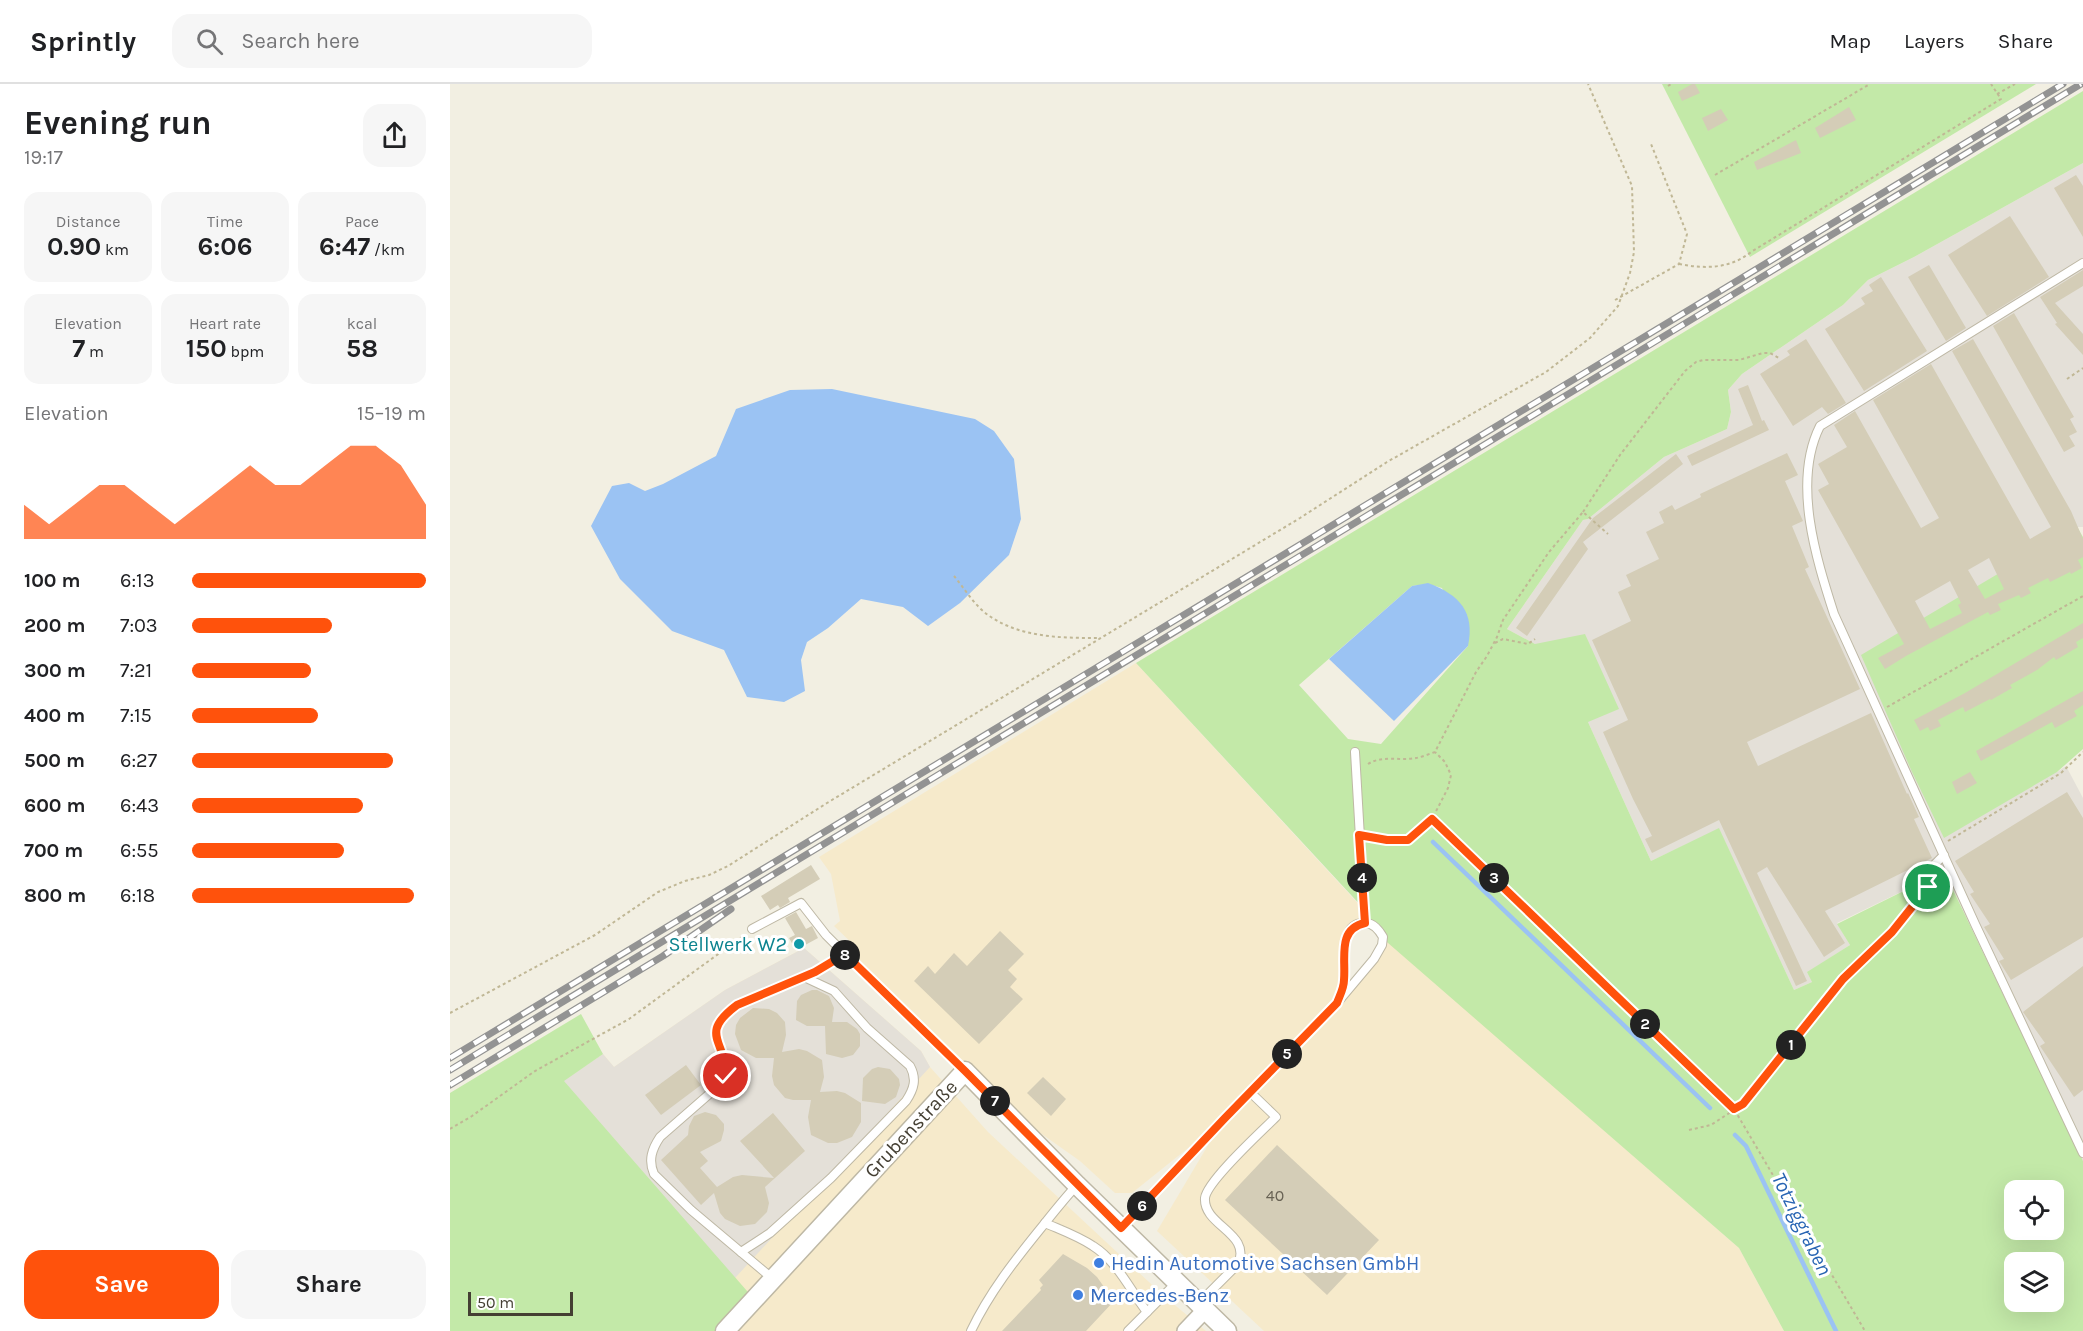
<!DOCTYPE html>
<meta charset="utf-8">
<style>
body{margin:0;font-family:Karla,sans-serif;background:#f6f6f6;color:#202124;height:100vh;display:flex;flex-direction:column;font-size:22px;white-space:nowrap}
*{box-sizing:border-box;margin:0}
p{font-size:20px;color:#757577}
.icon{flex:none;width:33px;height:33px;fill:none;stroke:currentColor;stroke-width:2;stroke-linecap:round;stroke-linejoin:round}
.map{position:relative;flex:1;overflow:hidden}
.panel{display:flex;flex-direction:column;background:#fff;width:450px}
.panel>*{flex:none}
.fabs{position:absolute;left:1554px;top:1096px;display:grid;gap:12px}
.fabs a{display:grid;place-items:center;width:60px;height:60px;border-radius:12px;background:#fff;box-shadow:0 6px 24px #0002;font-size:30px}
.scale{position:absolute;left:18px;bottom:15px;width:105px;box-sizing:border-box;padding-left:6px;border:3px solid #443f33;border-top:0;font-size:16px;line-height:21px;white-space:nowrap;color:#443f33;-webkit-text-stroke:4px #fff;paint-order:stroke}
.pin{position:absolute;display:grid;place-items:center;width:51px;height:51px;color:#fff;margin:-26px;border:3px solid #fff;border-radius:50%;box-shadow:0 2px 6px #0007}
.km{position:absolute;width:30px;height:30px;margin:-15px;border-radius:50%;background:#222;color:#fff;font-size:16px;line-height:30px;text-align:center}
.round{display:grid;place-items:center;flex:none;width:63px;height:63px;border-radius:18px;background:#f6f6f6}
.headline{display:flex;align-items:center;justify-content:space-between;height:102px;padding:0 24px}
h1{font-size:33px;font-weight:700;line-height:45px}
.metrics{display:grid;grid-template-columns:repeat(3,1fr);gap:9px;height:102px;padding:6px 24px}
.metrics div{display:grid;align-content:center;border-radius:15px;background:#f6f6f6;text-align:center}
.metrics b{font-size:26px;font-weight:700}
.metrics small{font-size:16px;font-weight:400}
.metrics p{font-size:16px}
.chart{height:168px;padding:12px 24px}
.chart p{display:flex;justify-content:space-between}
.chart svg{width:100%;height:108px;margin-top:6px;fill:#ff520c;opacity:.7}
.button{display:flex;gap:12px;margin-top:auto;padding:12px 24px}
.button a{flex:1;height:69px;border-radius:18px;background:#ff520c;color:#fff;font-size:24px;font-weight:700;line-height:69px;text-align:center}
.button a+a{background:#f6f6f6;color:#202124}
ul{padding:0 24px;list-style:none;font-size:20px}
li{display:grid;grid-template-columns:96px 72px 1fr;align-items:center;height:45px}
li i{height:15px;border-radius:8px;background:#ff520c}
header{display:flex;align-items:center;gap:36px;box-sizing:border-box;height:84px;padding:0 30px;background:#fff;border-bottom:2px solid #e0e0e0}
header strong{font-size:28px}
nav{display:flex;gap:33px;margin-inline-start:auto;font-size:21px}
.search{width:420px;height:54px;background:#f6f6f6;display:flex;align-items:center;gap:15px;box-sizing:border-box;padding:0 21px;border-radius:18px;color:#757577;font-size:22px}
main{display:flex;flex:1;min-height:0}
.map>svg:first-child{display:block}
</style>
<header>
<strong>Sprintly</strong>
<div class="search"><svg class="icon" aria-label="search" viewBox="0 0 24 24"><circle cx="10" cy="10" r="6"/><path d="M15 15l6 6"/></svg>Search here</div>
<nav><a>Map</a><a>Layers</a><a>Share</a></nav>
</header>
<main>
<section class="panel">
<div class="headline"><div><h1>Evening run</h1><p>19:17</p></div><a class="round"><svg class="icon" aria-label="share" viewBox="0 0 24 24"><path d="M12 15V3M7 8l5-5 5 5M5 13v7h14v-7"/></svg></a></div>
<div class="metrics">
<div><p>Distance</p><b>0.90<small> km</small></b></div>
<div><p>Time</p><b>6:06</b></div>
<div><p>Pace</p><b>6:47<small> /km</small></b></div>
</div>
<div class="metrics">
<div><p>Elevation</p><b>7<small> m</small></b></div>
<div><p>Heart rate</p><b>150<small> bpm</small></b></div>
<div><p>kcal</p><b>58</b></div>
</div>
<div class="chart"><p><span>Elevation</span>15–19 m</p>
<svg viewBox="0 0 160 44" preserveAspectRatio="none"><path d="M0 44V30L10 38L20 30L30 22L40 22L50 30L60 38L70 30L80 22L90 14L100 22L110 22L120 14L130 6L140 6L150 14L160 30V44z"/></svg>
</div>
<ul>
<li><b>100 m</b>6:13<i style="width:100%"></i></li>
<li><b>200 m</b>7:03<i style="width:60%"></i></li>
<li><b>300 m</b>7:21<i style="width:51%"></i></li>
<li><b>400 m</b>7:15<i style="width:54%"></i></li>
<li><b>500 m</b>6:27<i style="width:86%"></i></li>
<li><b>600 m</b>6:43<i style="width:73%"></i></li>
<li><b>700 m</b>6:55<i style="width:65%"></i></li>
<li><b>800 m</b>6:18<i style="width:95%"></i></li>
</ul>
<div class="button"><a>Save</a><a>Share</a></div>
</section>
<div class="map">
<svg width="1633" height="1247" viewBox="0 0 1633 1247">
<rect width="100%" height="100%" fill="#f2efe2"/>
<!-- commercial -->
<g fill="#f6eacb">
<path d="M 686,579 L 914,826 L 915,839 L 899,847 L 888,917 L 925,875 L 933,853 L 1289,1164 L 1334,1247 L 814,1247 L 707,1147 L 773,1036 L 682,1109 L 665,1109 L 630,1077 L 545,1017 L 395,870 L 407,864 L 384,842 L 390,837 L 381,790 L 369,773 Z"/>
<path d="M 354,864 L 471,967 L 480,983 L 538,1048 L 714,1212 L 756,1247 L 0,1247 L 0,1061 L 113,997 L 153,970 L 164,983 L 275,906 Z"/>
</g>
<!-- industrial -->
<g fill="#e4e0d8">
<path d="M 1633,79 L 1633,443 L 1627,443 L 1607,688 L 1616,682 L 1633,714 L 1633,1077 L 1494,787 L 1387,839 L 1400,861 L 1358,888 L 1362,898 L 1344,906 L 1269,745 L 1201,777 L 1138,638 L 1085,560 L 1057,545 L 1133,436 L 1138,435 L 1214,373 L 1277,345 L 1281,328 L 1278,306 L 1292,290 L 1393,221 L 1418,196 L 1464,173 Z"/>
<path d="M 354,864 L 471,967 L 480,983 L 285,1194 L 113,997 L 153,970 L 164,983 L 275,906 Z"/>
</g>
<!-- green -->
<g fill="#c3e9a8" fill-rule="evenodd">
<path d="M 1212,0 L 1586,0 L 1300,173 Z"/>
<path d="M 1633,7 L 1633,79 L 1464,173 L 1418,196 L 1393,221 L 1292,290 L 1278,306 L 1281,328 L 1277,345 L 1214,373 L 1138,435 L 1133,436 L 1057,545 L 1085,560 L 1135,550 L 1169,625 L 1138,638 L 1201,777 L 1269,744 L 1344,906 L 1362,898 L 1357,888 L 1400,861 L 1387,840 L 1494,787 L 1633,1077 L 1633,1247 L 1334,1247 L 1289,1164 L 915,839 L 914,825 L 686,579 ZM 978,500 L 992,504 L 1018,562 L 931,660 L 898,655 L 849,601 L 962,502 ZM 1564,1107 L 1604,1107 L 1604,1146 L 1564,1146 ZM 1564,1179 L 1604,1179 L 1604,1218 L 1564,1218 Z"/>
<path d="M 1627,443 L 1633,453 L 1633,665 L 1607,688 L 1494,754 L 1462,688 L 1411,571 Z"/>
<path d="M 131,930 L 153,970 L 114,997 L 304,1215 L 275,1247 L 0,1247 L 0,1009 Z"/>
</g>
<!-- water -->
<g fill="#9bc3f3">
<path d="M 382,305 L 525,335 L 544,347 L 564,375 L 571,435 L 559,471 L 510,519 L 478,542 L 453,523 L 411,515 L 378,544 L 357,558 L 351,576 L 355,607 L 334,618 L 297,613 L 274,566 L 222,547 L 170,495 L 141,442 L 162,402 L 179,399 L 195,407 L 213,400 L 266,372 L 286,325 L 340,306 Z"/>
<path d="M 978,499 C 1010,511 1025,528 1018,562 L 944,637 L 879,575 L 962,502 Z"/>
</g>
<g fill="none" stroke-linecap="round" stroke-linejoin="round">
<!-- stream -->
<g stroke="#9bc3f3" stroke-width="4.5">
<path d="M 983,758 L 1260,1024"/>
<path d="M 1285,1051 L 1296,1062 L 1386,1247"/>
</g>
</g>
<!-- building -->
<g fill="#d4cdb7" fill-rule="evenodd">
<path d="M 1242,0 L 1245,0 L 1250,9 L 1232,17 L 1228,8 Z"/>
<path d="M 1399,23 L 1406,36 L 1370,54 L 1365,44 Z"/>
<path d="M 1271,25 L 1278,36 L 1258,47 L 1252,34 Z"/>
<path d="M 1346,56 L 1351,69 L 1307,86 L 1304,78 Z"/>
<path d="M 1626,91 L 1633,102 L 1633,153 L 1604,104 Z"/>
<path d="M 1560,132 L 1599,193 L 1537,232 L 1498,171 Z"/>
<path d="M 1479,181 L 1516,244 L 1496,257 L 1458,193 Z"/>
<path d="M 1633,186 L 1633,202 L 1605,219 L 1633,250 L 1633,271 L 1605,240 L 1607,239 L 1590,213 Z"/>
<path d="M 1431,193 L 1477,267 L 1414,307 L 1375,245 L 1415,220 L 1411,214 L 1423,207 L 1419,201 Z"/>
<path d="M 1564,229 L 1624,333 L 1620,335 L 1627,348 L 1619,352 L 1625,362 L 1614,368 L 1543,242 Z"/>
<path d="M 1356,255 L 1396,319 L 1378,330 L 1372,323 L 1343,342 L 1310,290 L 1340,271 L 1337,267 Z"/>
<path d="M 1523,255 L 1621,427 L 1633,455 L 1633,473 L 1628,476 L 1632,484 L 1621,490 L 1620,488 L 1600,498 L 1598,494 L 1578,504 L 1581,509 L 1571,514 L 1569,511 L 1548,520 L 1551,526 L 1540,531 L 1538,528 L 1456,572 L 1435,585 L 1428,574 L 1454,560 L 1368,406 L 1379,400 L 1368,380 L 1397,363 L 1384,341 L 1405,327 L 1471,444 L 1489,434 L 1423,316 L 1481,280 L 1580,455 L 1601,443 L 1502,267 ZM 1539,474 L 1554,505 L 1535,515 L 1518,486 ZM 1500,497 L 1511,519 L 1508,521 L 1512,529 L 1480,545 L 1465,517 Z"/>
<path d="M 1298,301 L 1312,337 L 1314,336 L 1319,346 L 1242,382 L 1237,372 L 1303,341 L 1288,305 Z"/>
<path d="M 1337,369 L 1348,391 L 1335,397 L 1353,437 L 1342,442 L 1359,483 L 1355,485 L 1410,605 L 1297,658 L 1308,682 L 1421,629 L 1457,710 L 1458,709 L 1469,733 L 1464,735 L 1482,774 L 1375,827 L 1395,859 L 1374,873 L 1317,783 L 1307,789 L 1357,897 L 1346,902 L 1269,736 L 1202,769 L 1195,755 L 1202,752 L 1183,715 L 1153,648 L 1178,636 L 1142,556 L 1181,537 L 1168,508 L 1181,502 L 1176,491 L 1209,475 L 1196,448 L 1214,439 L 1209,428 L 1222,421 L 1225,426 L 1251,413 L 1250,410 Z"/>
<path d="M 1226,370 L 1233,380 L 1133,458 L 1138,465 L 1077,552 L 1066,544 L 1143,434 Z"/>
<path d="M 1633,539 L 1633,554 L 1626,558 L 1628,563 L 1606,576 L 1604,573 L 1587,586 L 1560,601 L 1562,604 L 1541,616 L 1540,615 L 1515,628 L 1513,623 L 1488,636 L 1491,642 L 1480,647 L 1478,643 L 1470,647 L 1464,636 L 1515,609 Z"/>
<path d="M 1633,607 L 1633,621 L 1624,627 L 1627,632 L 1605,644 L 1602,638 L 1531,677 L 1526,667 Z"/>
<path d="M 1520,688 L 1527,699 L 1507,710 L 1502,698 Z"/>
<path d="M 1617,708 L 1633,734 L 1633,853 L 1561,896 L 1549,877 L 1554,875 L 1534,843 L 1540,840 L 1520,810 L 1524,808 L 1505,777 Z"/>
<path d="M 361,781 L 370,795 L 338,814 L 340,818 L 330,824 L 328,821 L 320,826 L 311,812 Z"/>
<path d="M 346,828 L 356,845 L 362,842 L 368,854 L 346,866 L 339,854 L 345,851 L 335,834 Z"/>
<path d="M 550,847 L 574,870 L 558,886 L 567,895 L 560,903 L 573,915 L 529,960 L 464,897 L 478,882 L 485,890 L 504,869 L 517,882 Z"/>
<path d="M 1633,882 L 1633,1006 L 1624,1013 L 1590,962 L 1595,959 L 1573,928 Z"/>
<path d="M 362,906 L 367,906 L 379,912 L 384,924 L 382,938 L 397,938 L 407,945 L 410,950 L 410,962 L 403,971 L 392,974 L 376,970 L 375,942 L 357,942 L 346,936 L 347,917 L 351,911 Z"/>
<path d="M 303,924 L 319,925 L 327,929 L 335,938 L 336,951 L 332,968 L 349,965 L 357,967 L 372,976 L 374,993 L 370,1008 L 387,1007 L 395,1009 L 411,1019 L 411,1038 L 402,1053 L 387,1059 L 378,1059 L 361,1051 L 358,1033 L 361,1016 L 343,1016 L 335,1014 L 324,1001 L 322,992 L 324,974 L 306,974 L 291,966 L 285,950 L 286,941 L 290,934 Z"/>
<path d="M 236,981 L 251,1001 L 211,1031 L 195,1011 Z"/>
<path d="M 428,983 L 440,985 L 449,995 L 450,1001 L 446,1013 L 435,1020 L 412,1017 L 413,994 L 422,985 Z"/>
<path d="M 593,993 L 616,1015 L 601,1032 L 577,1009 Z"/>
<path d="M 255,1028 L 266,1031 L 274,1040 L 274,1046 L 271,1057 L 250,1068 L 258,1077 L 250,1084 L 267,1103 L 283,1093 L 292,1091 L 324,1094 L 290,1057 L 323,1029 L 355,1067 L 315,1103 L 319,1119 L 317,1128 L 305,1140 L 290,1142 L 275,1135 L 270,1129 L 264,1109 L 251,1121 L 211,1076 L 238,1051 L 239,1042 L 244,1032 Z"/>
<path d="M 827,1061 L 929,1156 L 877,1211 L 775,1116 Z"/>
<path d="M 613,1170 L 637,1184 L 647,1193 L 664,1217 L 636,1247 L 552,1247 L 591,1206 L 590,1204 L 593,1201 L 589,1196 Z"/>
</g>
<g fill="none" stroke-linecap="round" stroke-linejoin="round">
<!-- service casing -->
<g stroke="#beb8a5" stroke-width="10">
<g id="service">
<path d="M 1633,179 L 1370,342 C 1342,398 1366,474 1384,530 L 1525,840 L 1633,1069"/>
<path d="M 905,668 L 915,839"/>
<path d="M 302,845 L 351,819 L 376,851 L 395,870 L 515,987"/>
<path d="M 1393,895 L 1442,848 L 1478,803 L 1483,782 L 1494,771"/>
<path d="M 595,1139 C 611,1146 628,1152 643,1162 C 667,1177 680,1206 697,1228"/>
<path d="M 671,1144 L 775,1034 L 887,919 C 890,912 893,904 894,896 C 896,879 888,838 915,839 C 924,839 929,846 933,853 L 932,861 L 924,875 L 887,919"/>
<path d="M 291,1168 L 320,1149 L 381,1094 L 456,1017 C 464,1005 467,995 460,982 L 417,944 L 384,907 L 354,893"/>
<path d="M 323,1195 L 241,1126 L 204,1090 C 198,1076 202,1065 210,1053 L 273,998 C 286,964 242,955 287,921 L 365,888 L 395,870"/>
<path d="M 749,1219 L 788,1180 C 802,1149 753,1142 755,1114 C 757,1097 812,1047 826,1033 L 800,1008"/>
<path d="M 521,1247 C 539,1209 565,1176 591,1144 C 603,1129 614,1115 627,1101"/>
<path d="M 678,1247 L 727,1198"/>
</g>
</g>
<!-- minor casing -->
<g stroke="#beb8a5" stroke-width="18">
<path id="minor" d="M 735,1247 L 755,1226"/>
</g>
<!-- tertiary casing -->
<g stroke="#beb8a5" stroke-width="21">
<path id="tertiary" d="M 275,1247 L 515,987 L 627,1101 L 777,1247"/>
</g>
<!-- path -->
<g stroke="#c0b795" stroke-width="2" stroke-dasharray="3 3" stroke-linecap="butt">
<path d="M 1218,2 L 1221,0"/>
<path d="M 1547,10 L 1565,0"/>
<path d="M 1265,91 L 1420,0"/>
<path d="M 1229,180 C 1255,185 1280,185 1301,168 L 1551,15 L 1541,0"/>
<path d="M 1165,216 L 1229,180 L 1237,150 L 1201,60"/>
<path d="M 1617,295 L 1633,284"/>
<path d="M 1133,428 L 1170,371 L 1235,287 L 1246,278 L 1253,276 L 1289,276 L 1313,269 L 1320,269 L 1329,274"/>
<path d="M 504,492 C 514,504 525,522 538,531 C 570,554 612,554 650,554"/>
<path d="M 1045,559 L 1053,555 L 1078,560 L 1085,555"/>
<path d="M 1437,623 L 1633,512"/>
<path d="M 918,680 C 932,671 950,677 966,674 C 972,673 979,670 985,668 L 1026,588 L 1037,572 L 1047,553 L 1053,536 L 1099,468 L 1133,428 L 1158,450"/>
<path d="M 982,735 L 1284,1025 L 1415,1247"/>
<path d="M 921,753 L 958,756 L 982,735 L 998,704 L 1001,691 L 995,678 L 985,668"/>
<path d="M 1498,757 L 1611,689 L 1633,668"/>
<path d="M 0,929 L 145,851 L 208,808 L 235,797 L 259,791 L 278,782 L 377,719 L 850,434 L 937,378 L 1096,288 L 1140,254 L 1168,222 L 1180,189 L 1184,168 L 1182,102 L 1138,0"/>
<path d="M 0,1045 L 22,1032 L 85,987 L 179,935 L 293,852"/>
<path d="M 1239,1046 L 1261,1041 L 1293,1020 L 1386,904"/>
</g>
<!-- service -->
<use href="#service" stroke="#fff" stroke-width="8"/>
<!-- minor -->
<use href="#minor" stroke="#fff" stroke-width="15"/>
<!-- tertiary -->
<use href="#tertiary" stroke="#fff" stroke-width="18"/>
<!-- rail casing -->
<g stroke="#939393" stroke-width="7">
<g id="rail">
<path d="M 0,974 L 1613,0"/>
<path d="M 0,986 L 1631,0"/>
<path d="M 0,1001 L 213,872 L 281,825"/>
</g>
</g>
<!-- rail -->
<use href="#rail" stroke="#fff" stroke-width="4.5" stroke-dasharray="14" stroke-linecap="butt"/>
</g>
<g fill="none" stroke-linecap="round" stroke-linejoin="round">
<!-- route casing -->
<g stroke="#fff" stroke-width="12">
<path id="route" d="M 276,992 C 277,957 247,951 287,921 L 365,888 L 395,870 L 515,987 L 671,1144 L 775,1034 L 887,919 C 890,911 894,904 894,896 C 896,874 887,845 915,839 L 909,751 L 937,756 L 958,756 L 982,735 L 1284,1025 L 1293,1020 L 1393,895 L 1442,848 L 1478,803"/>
</g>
<!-- route -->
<use href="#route" stroke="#ff520c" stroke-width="8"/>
</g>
<!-- markers -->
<circle fill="#0f9aa8" stroke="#fff" stroke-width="2" cx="349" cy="860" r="6"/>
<g fill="#3f7fe0" stroke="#fff" stroke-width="2">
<circle cx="649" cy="1179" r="6"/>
<circle cx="628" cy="1211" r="6"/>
</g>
<g text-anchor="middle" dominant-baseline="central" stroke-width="6" stroke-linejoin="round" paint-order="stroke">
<!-- number labels -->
<g font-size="16" fill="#686254">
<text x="825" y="1111">40</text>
</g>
<!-- culture labels -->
<g font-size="20" fill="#0d838f" stroke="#fff" text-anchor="end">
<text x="337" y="860">Stellwerk W2</text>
</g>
<!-- street labels -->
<g font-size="20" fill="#443f33" stroke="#fff">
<text transform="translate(461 1045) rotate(-47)">Grubenstraße</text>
</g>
<!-- shop labels -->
<g font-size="20" fill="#366cbe" stroke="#fff" text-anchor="start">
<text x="661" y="1179">Hedin Automotive Sachsen GmbH</text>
<text x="640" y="1211">Mercedes-Benz</text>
</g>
<!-- water labels -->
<g font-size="21" font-style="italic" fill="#2865b3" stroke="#fff">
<text transform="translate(1352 1140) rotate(64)">Totziggraben</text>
</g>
</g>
</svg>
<div class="fabs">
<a><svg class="icon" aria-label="locate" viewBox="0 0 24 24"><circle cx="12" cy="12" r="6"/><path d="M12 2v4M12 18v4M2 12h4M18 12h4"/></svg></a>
<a><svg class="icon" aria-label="layers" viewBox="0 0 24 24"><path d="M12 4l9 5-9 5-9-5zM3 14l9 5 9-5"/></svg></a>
</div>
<div class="scale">50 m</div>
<div class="pin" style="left:1478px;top:803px;background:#1e9e55"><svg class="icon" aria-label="arrive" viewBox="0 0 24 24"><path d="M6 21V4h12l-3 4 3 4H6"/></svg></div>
<div class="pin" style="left:276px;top:992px;background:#d93025"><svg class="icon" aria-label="check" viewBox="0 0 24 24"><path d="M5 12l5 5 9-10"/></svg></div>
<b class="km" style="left:1341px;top:961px">1</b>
<b class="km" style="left:1195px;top:940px">2</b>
<b class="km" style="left:1044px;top:794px">3</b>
<b class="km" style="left:912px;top:794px">4</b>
<b class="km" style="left:837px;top:970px">5</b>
<b class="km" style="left:692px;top:1122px">6</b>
<b class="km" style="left:545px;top:1017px">7</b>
<b class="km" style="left:395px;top:871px">8</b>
</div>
</main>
